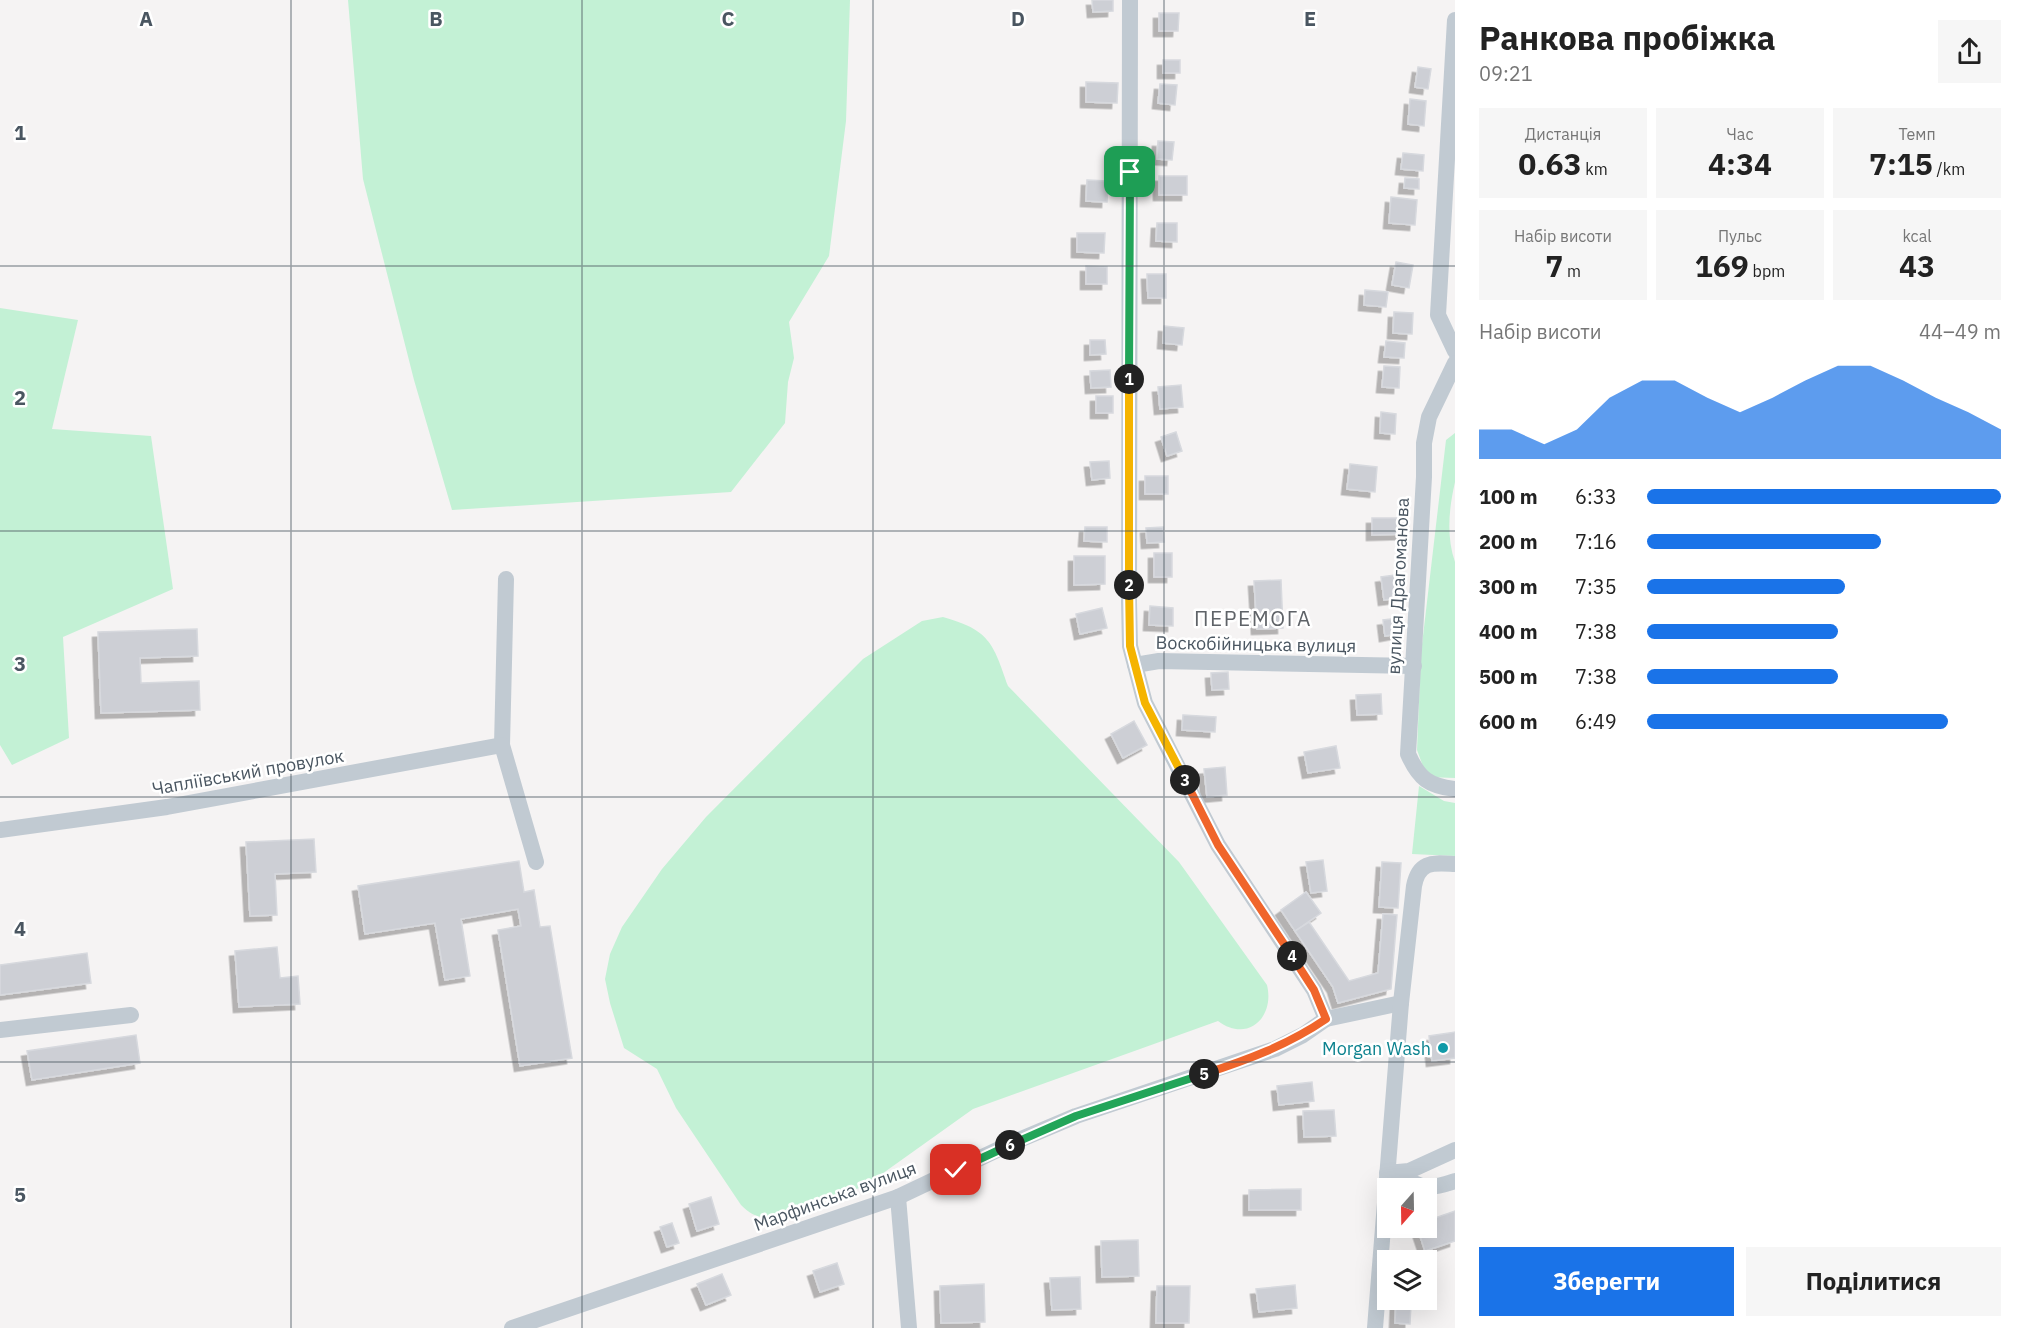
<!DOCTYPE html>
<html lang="uk">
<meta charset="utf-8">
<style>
body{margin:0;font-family:"IBM Plex Sans",sans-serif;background:#f6f6f6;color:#222;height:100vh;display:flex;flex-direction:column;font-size:22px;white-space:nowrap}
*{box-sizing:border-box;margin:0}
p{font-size:20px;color:#767676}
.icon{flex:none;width:33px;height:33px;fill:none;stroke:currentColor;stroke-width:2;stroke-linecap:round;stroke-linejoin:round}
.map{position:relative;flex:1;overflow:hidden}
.sheet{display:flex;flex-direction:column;background:#fff;width:570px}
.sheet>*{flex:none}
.needle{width:39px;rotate:200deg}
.tools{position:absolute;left:1377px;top:1178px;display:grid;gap:12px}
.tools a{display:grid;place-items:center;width:60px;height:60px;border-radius:0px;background:#fff;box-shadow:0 6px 24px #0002;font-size:30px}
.pin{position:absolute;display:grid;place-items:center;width:51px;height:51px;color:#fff;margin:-26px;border-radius:12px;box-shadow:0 3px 9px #0006}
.km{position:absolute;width:30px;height:30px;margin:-15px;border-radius:50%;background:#222;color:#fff;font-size:16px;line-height:30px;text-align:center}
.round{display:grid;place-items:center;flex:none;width:63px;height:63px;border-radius:0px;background:#f6f6f6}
.overview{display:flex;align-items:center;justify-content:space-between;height:102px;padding:0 24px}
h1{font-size:33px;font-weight:700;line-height:45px}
.figures{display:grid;grid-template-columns:repeat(3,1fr);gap:9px;height:102px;padding:6px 24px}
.figures div{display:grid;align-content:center;border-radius:0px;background:#f6f6f6;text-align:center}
.figures b{font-size:30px;font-weight:700}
.figures small{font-size:16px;font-weight:400}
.figures p{font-size:16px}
.chart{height:168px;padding:12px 24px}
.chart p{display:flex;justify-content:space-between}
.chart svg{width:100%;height:108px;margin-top:6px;fill:#1a73e8;opacity:.7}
.button{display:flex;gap:12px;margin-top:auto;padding:12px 24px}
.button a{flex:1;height:69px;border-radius:0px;background:#1a73e8;color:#fff;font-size:24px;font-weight:700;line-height:69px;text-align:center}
.button a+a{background:#f6f6f6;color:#222}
ul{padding:0 24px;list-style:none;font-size:20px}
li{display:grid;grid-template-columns:96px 72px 1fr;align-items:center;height:45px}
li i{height:15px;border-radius:8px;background:#1a73e8}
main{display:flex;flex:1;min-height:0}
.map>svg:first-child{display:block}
</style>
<main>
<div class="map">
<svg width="1455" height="1328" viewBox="0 0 1455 1328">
<defs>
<filter id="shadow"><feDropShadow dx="-5.5" dy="5.5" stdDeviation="0" flood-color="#0004"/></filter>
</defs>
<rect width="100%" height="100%" fill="#f5f3f3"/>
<!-- green -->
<g fill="#c3f1d5">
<path d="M 348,0 L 850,0 L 846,121 L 829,256 L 789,322 L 794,358 L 788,382 L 785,423 L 731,492 L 452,510 L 414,380 L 363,179 Z"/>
<path d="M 0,308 L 78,320 L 52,429 L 151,436 L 173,589 L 63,637 L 69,738 L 12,765 L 0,745 Z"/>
<path d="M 1455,433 C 1455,449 1455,467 1455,482 C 1449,508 1446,536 1455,562 L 1455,778 L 1427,777 L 1417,750 L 1421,653 L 1446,440 Z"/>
<path d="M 943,617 C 989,630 993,642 1008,686 L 1179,862 L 1267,985 C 1275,1018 1247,1043 1218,1021 L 973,1109 L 865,1186 L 782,1215 C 764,1220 754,1218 741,1205 L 676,1108 L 657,1069 L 624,1048 L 610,1003 L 605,979 L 610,954 L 622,927 L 662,869 L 706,817 L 863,659 L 922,621 Z"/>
<path d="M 1419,786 L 1444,801 L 1455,803 L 1455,856 L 1412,854 Z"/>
</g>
<!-- building -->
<g fill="#cdcfd5" stroke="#d7d9de" stroke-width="1.5" filter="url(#shadow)">
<path d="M 1092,0 L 1113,0 L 1113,11 L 1093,12 Z"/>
<path d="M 1159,13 L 1179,13 L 1178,31 L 1159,31 Z"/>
<rect x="1163" y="60" width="17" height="13"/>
<path d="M 1418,67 L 1431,69 L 1428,89 L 1415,87 Z"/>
<path d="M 1086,82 L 1118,83 L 1117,103 L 1086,102 Z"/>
<path d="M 1160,84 L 1177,85 L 1175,105 L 1158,103 Z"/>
<path d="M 1410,99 L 1426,101 L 1424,126 L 1408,124 Z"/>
<path d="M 1158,141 L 1174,142 L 1172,160 L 1157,159 Z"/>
<path d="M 1403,153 L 1424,155 L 1423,171 L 1401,169 Z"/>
<rect x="1159" y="176" width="28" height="19"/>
<path d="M 1405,178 L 1419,179 L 1419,189 L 1404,188 Z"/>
<path d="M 1087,180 L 1108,181 L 1107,202 L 1086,201 Z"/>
<path d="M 1391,197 L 1417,200 L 1415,225 L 1389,223 Z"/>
<path d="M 1157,223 L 1177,223 L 1177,242 L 1156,241 Z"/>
<path d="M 1077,233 L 1105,233 L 1104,253 L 1077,252 Z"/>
<path d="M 1396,262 L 1413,265 L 1409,288 L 1392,285 Z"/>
<path d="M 1086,266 L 1107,267 L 1107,284 L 1086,284 Z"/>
<path d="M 1147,274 L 1166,274 L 1166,298 L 1148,298 Z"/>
<path d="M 1365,290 L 1388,292 L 1386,307 L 1364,305 Z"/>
<path d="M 1394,312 L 1413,313 L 1412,334 L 1393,333 Z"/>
<path d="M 1164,326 L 1184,328 L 1182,345 L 1163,343 Z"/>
<path d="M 1090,340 L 1105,340 L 1106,354 L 1090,355 Z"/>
<path d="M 1386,341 L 1405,343 L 1404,358 L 1384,357 Z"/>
<path d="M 1384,366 L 1400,367 L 1399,388 L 1382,387 Z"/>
<path d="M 1110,370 L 1111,387 L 1091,388 L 1090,371 Z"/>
<path d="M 1181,385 L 1183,407 L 1160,409 L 1158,387 Z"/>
<rect x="1096" y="396" width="17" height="17"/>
<path d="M 1381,412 L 1396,414 L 1395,434 L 1380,433 Z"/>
<path d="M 1176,432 L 1182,451 L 1167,456 L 1161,437 Z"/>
<path d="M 1109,461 L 1110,478 L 1092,480 L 1090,462 Z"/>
<path d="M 1350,464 L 1377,467 L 1375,492 L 1347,489 Z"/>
<rect x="1145" y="476" width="23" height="18"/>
<path d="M 1372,518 L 1403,518 L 1404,534 L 1372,535 Z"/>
<path d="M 1085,527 L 1107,527 L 1107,542 L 1084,541 Z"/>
<path d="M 1163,527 L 1164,542 L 1147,543 L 1146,528 Z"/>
<rect x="1154" y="553" width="18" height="24"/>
<path d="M 1074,556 L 1105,556 L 1105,584 L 1074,585 Z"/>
<path d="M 1402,574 L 1405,597 L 1384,600 L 1381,577 Z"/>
<path d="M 1281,580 L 1283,628 L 1257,629 L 1254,581 Z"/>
<path d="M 1150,606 L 1173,608 L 1173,626 L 1149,625 Z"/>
<path d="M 1102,608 L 1107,628 L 1080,634 L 1076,614 Z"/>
<path d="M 1399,618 L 1402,633 L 1385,636 L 1383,620 Z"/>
<path d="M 197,629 L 198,656 L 140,658 L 141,683 L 199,681 L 200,710 L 101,713 L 98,632 Z"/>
<path d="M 1228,672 L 1229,689 L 1212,690 L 1211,673 Z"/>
<path d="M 1381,694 L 1382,714 L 1357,715 L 1356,695 Z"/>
<path d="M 1183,715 L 1216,717 L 1215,732 L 1182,730 Z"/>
<path d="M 1134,721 L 1147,745 L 1123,758 L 1111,734 Z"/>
<path d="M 1336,746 L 1340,768 L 1308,773 L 1304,752 Z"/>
<path d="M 1225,767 L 1227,795 L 1207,797 L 1204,769 Z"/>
<path d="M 314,839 L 316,872 L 275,874 L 277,915 L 250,916 L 246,842 Z"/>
<path d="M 1323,860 L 1327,891 L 1311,893 L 1306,862 Z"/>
<path d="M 519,861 L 524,892 L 534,890 L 540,927 L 550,926 L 572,1058 L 520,1066 L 498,930 L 521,926 L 518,909 L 461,919 L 470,976 L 445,980 L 435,923 L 365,934 L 358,886 Z"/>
<path d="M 1382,862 L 1401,863 L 1398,908 L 1379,907 Z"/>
<path d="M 1306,892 L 1321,913 L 1295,931 L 1281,910 Z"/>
<path d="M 1383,914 L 1397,915 L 1391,989 L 1338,1003 L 1333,987 L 1295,931 L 1309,922 L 1349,981 L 1378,973 Z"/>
<path d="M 277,947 L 280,978 L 298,976 L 300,1004 L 239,1007 L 235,951 Z"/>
<path d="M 87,953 L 91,983 L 0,995 L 0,965 Z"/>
<path d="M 1455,1032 L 1455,1058 L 1432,1061 L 1429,1036 Z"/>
<path d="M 136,1035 L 140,1063 L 32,1080 L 27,1051 Z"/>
<path d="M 1312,1082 L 1314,1101 L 1279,1105 L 1277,1086 Z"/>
<path d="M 1334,1110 L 1336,1136 L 1304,1137 L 1303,1111 Z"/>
<path d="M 1301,1189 L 1301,1210 L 1249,1210 L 1249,1190 Z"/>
<path d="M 711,1197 L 719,1224 L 697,1231 L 689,1204 Z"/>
<path d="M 1455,1211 L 1455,1241 L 1425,1251 L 1417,1227 L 1426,1227 L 1426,1221 Z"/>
<path d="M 672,1223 L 679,1243 L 667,1247 L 660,1227 Z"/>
<path d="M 1138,1240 L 1139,1276 L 1102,1277 L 1101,1241 Z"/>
<path d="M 837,1263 L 844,1284 L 820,1292 L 813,1271 Z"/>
<path d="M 722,1274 L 731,1295 L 706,1305 L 697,1284 Z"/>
<path d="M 1080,1277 L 1081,1309 L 1052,1310 L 1050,1278 Z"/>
<path d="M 984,1284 L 985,1322 L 941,1323 L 940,1286 Z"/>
<path d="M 1295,1285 L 1297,1308 L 1259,1312 L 1256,1289 Z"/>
<path d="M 1157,1286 L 1190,1286 L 1189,1323 L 1156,1323 Z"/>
<path d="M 1396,1302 L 1411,1304 L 1410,1324 L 1395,1323 Z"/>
</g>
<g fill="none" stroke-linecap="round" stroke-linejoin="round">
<!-- minor -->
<g stroke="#c1cad2" stroke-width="16">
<path d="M 1130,0 L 1129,602 L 1130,646 L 1145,703 L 1218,845 L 1314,990 L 1326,1019"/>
<path d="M 1455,20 L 1438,315 L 1455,351"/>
<path d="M 1455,363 L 1429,417 L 1424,443 L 1424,477 L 1408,754 C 1419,779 1429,786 1455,789"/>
<path d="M 1135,665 L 1159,661 L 1414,666"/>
<path d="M 502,745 L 506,579"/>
<path d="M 0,830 L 167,807 L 502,745 L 536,862"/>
<path d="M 0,1030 L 131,1015"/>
<path d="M 1395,1172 C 1420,1188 1426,1191 1455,1181"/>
<path d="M 1387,1173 L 1409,1171 L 1455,1150"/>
<path d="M 898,1197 L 909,1328"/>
<path d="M 512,1328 L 898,1197 L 1014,1142 L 1076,1116 L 1275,1049 L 1303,1035 L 1326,1019 L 1401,1003"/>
<path d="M 1375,1328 L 1401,1003 L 1414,886 C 1419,860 1434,863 1455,864"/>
</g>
</g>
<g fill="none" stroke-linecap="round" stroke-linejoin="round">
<!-- split-1 casing -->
<g stroke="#fff" stroke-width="12">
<path id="split-1" d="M 1129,379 L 1130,172"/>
</g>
<!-- split-2 casing -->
<g stroke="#fff" stroke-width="12">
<path id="split-2" d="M 1129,585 L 1129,379"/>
</g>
<!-- split-3 casing -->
<g stroke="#fff" stroke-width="12">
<path id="split-3" d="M 1129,585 L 1130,646 L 1145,703 L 1185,780"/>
</g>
<!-- split-4 casing -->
<g stroke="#fff" stroke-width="12">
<path id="split-4" d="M 1185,780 L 1218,845 L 1292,956"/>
</g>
<!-- split-5 casing -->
<g stroke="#fff" stroke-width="12">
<path id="split-5" d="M 1204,1074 C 1247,1060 1288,1045 1326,1019 L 1314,990 L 1292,956"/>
</g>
<!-- split-6 casing -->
<g stroke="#fff" stroke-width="12">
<path id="split-6" d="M 1010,1145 L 1076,1116 L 1204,1074"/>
</g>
<!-- split-7 casing -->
<g stroke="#fff" stroke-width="12">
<path id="split-7" d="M 956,1170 L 1010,1145"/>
</g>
<!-- split-1 -->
<use href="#split-1" stroke="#22a559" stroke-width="8"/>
<!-- split-2 -->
<use href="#split-2" stroke="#f5b400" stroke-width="8"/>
<!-- split-3 -->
<use href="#split-3" stroke="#f5b400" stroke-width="8"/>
<!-- split-4 -->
<use href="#split-4" stroke="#f0652b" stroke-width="8"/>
<!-- split-5 -->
<use href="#split-5" stroke="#f0652b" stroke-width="8"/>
<!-- split-6 -->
<use href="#split-6" stroke="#22a559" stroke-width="8"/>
<!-- split-7 -->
<use href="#split-7" stroke="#22a559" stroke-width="8"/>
</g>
<!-- grid -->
<path fill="none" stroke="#4a5661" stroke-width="1.5" stroke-opacity="0.55" d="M 291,0 L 291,1328M 582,0 L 582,1328M 873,0 L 873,1328M 1164,0 L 1164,1328M 0,266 L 1455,266M 0,531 L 1455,531M 0,797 L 1455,797M 0,1062 L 1455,1062"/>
<!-- markers -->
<circle fill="#0f9aa8" stroke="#fff" stroke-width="2" cx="1443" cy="1048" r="6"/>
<g text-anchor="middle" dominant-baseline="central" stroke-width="5" stroke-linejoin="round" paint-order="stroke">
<!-- street labels -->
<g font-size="18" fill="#4a5661" stroke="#fff">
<text transform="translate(1398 586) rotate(-87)">вулиця Драгоманова</text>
<text transform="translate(1256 644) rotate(1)">Воскобійницька вулиця</text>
<text transform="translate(248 772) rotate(-10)">Чапліївський провулок</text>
<text transform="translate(835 1196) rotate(-20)">Марфинська вулиця</text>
</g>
<!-- culture labels -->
<g font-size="18" fill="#0d838f" stroke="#fff" text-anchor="end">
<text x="1431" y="1048">Morgan Wash</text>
</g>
<!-- quarter labels -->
<g font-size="21" letter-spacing="1.5" fill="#5f6368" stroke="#fff">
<text x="1253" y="618">ПЕРЕМОГА</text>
</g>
</g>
<g font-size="20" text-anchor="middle" font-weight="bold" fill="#4a5661" stroke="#fff" stroke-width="5" stroke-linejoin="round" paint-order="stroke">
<text x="146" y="26">A</text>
<text x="436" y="26">B</text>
<text x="728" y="26">C</text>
<text x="1018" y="26">D</text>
<text x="1310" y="26">E</text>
<text x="20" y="140">1</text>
<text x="20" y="405">2</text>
<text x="20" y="671">3</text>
<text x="20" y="936">4</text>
<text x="20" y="1202">5</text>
</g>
</svg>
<div class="tools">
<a><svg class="needle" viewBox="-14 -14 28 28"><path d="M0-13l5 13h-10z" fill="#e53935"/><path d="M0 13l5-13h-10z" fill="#767676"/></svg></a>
<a><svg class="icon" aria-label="layers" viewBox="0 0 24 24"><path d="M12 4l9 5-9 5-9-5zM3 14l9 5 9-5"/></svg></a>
</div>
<div class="pin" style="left:1130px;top:172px;background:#1e9e55"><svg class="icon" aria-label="arrive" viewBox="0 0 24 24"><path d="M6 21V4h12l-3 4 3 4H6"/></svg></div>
<div class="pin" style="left:956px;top:1170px;background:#d93025"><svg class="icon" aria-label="check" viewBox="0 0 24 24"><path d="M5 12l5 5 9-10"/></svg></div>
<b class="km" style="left:1129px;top:379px">1</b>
<b class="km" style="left:1129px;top:585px">2</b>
<b class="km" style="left:1185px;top:780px">3</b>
<b class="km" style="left:1292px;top:956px">4</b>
<b class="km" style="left:1204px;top:1074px">5</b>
<b class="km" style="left:1010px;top:1145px">6</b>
</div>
<section class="sheet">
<div class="overview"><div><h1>Ранкова пробіжка</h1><p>09:21</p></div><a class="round"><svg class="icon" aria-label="share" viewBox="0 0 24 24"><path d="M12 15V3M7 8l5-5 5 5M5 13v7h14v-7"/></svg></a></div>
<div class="figures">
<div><p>Дистанція</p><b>0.63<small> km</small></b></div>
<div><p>Час</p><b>4:34</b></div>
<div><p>Темп</p><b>7:15<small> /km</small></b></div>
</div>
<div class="figures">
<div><p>Набір висоти</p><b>7<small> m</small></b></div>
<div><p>Пульс</p><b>169<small> bpm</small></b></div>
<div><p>kcal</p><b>43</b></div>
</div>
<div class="chart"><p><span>Набір висоти</span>44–49 m</p>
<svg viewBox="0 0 160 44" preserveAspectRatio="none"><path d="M0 44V32L10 32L20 38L30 32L40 19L50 12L60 12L70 19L80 25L90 19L100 12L110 6L120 6L130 12L140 19L150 25L160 32V44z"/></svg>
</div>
<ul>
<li><b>100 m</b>6:33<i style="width:100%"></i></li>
<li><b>200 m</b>7:16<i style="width:66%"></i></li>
<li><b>300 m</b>7:35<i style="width:56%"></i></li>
<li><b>400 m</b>7:38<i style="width:54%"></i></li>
<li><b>500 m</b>7:38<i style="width:54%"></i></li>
<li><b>600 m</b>6:49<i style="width:85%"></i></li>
</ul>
<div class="button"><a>Зберегти</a><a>Поділитися</a></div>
</section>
</main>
